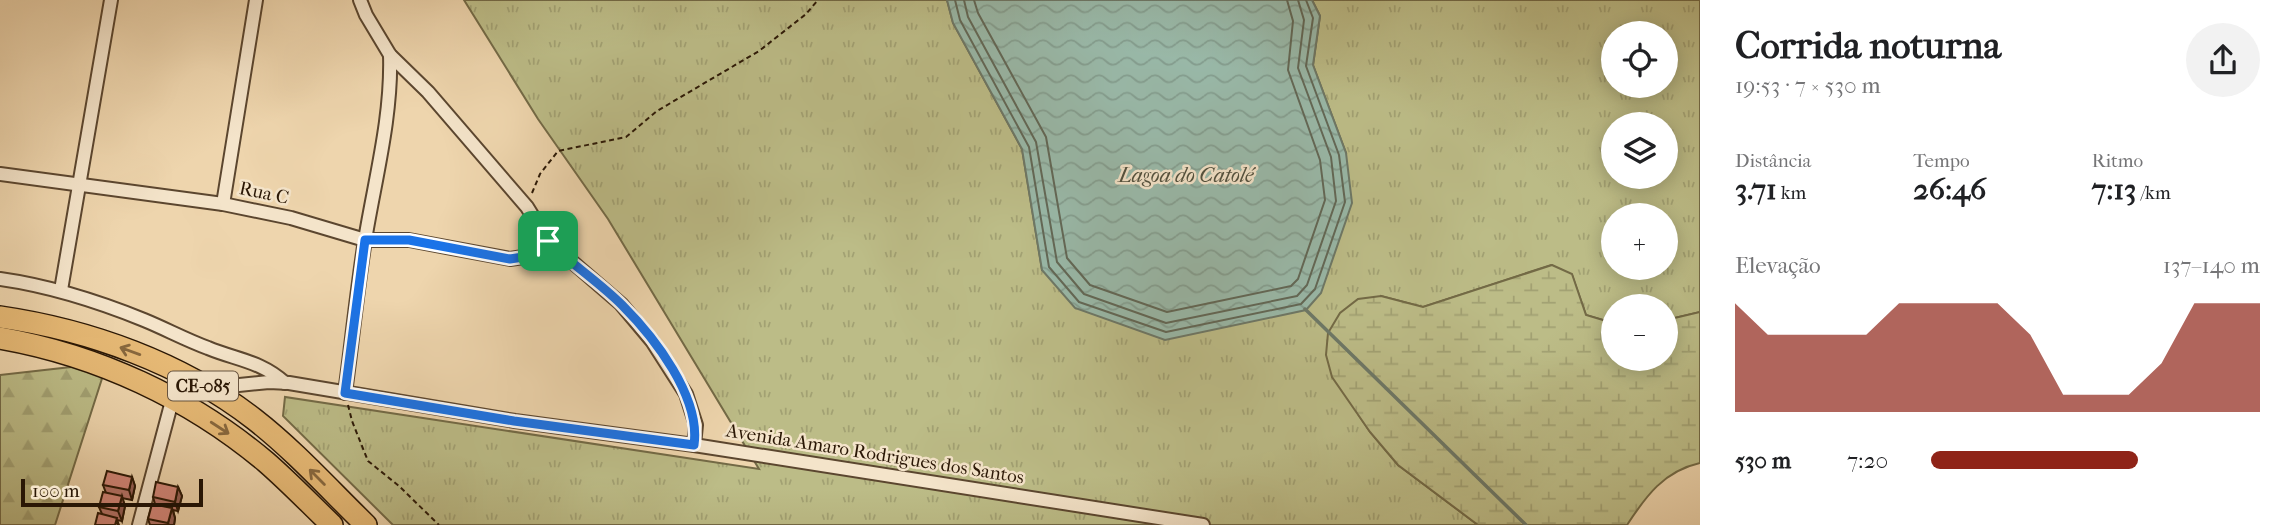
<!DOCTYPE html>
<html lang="pt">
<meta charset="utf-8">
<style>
body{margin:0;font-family:"IM FELL French Canon",serif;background:#f2f2f2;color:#202124;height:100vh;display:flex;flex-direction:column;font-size:26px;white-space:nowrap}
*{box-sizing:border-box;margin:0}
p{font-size:23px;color:#757577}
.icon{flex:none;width:38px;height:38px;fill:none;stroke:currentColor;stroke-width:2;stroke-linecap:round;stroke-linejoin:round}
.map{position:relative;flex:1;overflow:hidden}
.drawer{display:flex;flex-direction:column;background:#fff;width:595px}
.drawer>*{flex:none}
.buttons{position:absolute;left:1601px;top:21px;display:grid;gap:14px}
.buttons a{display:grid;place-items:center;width:77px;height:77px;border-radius:50%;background:#fff;box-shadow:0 4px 18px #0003;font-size:35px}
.scale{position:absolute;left:21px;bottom:18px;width:182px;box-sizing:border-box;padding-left:7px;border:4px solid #2a1705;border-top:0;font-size:19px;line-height:24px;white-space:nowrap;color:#2a1705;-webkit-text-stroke:5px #f4e4ca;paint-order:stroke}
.pin{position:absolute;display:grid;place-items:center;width:60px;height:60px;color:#fff;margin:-30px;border-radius:14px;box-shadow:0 4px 10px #0006}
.round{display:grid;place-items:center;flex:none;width:74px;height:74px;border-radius:37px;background:#f2f2f2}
.overview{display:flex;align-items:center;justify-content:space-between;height:119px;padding:0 35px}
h1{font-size:38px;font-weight:700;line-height:52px}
.figures{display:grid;grid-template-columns:repeat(3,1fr);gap:10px;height:119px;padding:7px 35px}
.figures div{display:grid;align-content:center}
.figures b{font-size:30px;font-weight:700}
.figures small{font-size:19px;font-weight:400}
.figures p{font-size:19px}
.chart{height:196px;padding:14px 35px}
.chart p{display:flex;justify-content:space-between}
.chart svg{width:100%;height:126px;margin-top:7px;fill:#8f2418;opacity:.7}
ul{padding:0 35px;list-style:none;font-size:23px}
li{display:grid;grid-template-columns:112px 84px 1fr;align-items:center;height:52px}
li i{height:18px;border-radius:9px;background:#8f2418}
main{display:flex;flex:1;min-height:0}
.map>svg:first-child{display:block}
</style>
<main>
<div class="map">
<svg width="1700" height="525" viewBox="0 0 1700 525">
<defs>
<pattern id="grass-tufts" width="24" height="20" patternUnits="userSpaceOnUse" patternTransform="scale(1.75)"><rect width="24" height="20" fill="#bcbc87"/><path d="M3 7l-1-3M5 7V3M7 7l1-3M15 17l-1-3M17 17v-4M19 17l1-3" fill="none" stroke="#a2a173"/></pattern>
<pattern id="forest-firs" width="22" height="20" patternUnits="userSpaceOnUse" patternTransform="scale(1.75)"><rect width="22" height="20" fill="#bcbc87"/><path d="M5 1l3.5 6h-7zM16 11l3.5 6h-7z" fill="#a2a173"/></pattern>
<pattern id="wetland-marsh" width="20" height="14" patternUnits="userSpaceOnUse" patternTransform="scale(1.75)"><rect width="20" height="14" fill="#bcbc87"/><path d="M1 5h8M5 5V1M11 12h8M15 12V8" fill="none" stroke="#a2a173"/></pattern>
<pattern id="water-waves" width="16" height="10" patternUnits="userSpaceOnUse" patternTransform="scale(1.75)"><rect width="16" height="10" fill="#99b9a9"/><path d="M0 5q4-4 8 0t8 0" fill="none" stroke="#849e90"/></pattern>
</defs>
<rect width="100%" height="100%" fill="#eed5ad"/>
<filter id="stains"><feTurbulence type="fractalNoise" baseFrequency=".00286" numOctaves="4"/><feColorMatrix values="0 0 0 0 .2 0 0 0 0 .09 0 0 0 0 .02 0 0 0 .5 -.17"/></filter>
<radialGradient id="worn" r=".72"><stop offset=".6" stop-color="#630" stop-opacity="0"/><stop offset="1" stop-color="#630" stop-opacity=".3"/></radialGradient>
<!-- grass -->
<path fill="url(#grass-tufts)" stroke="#736a46" stroke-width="2" fill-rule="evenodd" d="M 464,0 L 947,0 L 953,23 L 1022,149 L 1042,270 L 1346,153 L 1313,65 L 1320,16 L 1312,0 L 1700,0 L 1700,312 L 1666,320 L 1666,306 L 1614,306 L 1613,323 L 1586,315 L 1572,275 L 1551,265 L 1423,307 L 1381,296 L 1358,414 L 1370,432 L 1398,465 L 1478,525 L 393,525 L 283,416 L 285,397 L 759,469 L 608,219 L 538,119 ZM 1614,33 L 1666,33 L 1666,86 L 1614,86 ZM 1614,124 L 1666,124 L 1666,177 L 1614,177 ZM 1614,215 L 1666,215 L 1666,268 L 1614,268 Z"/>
<!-- forest -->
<path fill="url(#forest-firs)" stroke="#736a46" stroke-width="2" d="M 107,363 L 55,525 L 0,525 L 0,375 Z"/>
<!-- wetland -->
<path fill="url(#wetland-marsh)" stroke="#736a46" stroke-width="2" d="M 1552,265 L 1572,274 L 1586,315 L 1613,323 L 1614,359 L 1666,359 L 1666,320 L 1700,312 L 1700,463 C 1664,471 1646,496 1627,525 L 1478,525 L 1398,465 L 1370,432 L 1332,377 L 1326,355 L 1328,333 L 1340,313 L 1358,299 L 1381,296 L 1423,307 Z"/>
<!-- water -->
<path fill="url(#water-waves)" stroke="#6d7867" stroke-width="2" d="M 947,0 L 1312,0 L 1320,16 L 1313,65 L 1346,153 L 1352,203 L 1321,293 L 1306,310 L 1165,340 L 1075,308 L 1042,270 L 1022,149 L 953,23 Z"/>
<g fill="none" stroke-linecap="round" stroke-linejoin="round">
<!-- shore -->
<g stroke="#626857" stroke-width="2">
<path d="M 955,0 L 960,20 L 1029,147 L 1049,267 L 1079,302 L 1166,332 L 1301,304 L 1315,289 L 1345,202 L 1339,155 L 1306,66 L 1313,18 L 1306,0"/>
<path d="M 964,0 L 968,17 L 1036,142 L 1057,262 L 1084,294 L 1166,323 L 1297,296 L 1307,285 L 1336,201 L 1331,157 L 1298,68 L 1304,20 L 1298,0"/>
<path d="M 974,0 L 978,13 L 1046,137 L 1067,258 L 1090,285 L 1167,312 L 1291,286 L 1298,279 L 1325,200 L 1320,160 L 1288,70 L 1293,21 L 1287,0"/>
</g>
<!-- stream -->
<path stroke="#6d7867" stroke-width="3.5" d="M 1305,309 L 1526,525"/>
<!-- street casing -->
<g stroke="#5b462f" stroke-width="16">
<g id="street">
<path d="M 360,0 L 366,15 L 390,55 L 428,92 L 527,207 L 548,241 L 621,304 L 652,341 L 686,394 L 696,425 L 694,445"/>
<path d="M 0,174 L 223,204 L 291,218 L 365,240 L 409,240 L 510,259 L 523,257 L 548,241"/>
<path d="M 223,204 L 256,0"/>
<path d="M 0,279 C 50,286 97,301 144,320 C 166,329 186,340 208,348 C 237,360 261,361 285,383"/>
<path d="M 61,290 L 111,0"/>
<path d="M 210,388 L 269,382 L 289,383 L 515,421 L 694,445 L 1203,525"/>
<path d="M 345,393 C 352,342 357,291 365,240 C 375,179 392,117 390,55"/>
<path d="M 139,525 L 173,397"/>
</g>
</g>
<!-- highway casing -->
<g stroke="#2a1705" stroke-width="24">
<g id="highway">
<path d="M 0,317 C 89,330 182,363 254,419 C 294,450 329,489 366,525"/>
<path d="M 0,338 C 97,355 190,398 266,462 C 289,482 310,504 332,525"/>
</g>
</g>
<!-- path -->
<g stroke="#2a1705" stroke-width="2" stroke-dasharray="5 3.5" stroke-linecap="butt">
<path d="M 532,193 L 540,174 L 558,151 L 626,137 L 657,111 L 759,51 L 806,14 L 818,0"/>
<path d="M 348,405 L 352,421 L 368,461 L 399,486 L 439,525"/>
</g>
<!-- street -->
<use href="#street" stroke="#f4e4ca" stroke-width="12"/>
<!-- highway -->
<use href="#highway" stroke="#e7ba76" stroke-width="21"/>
</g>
<!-- wall -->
<g fill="#b67469" stroke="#2a1705" stroke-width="2">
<path d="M 132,477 L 135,486 L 132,500 L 122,498 L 125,506 L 122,521 L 117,520 L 119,525 L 102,514 L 99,507 L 106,493 L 103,485 Z"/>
<path d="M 178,487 L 182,496 L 178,511 L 173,510 L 175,518 L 174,525 L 150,525 L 148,519 L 155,504 L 153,497 Z"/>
</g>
<!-- shaded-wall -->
<g fill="#945e55" stroke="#2a1705" stroke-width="2">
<path d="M 132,477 L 135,486 L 132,500 L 129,490 Z"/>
<path d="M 178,487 L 182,496 L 178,511 L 175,502 Z"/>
<path d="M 122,496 L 125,506 L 122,521 L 118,511 Z"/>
<path d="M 172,508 L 175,518 L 174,525 L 169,525 L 168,523 Z"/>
</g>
<!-- building -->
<g fill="#d4877a" stroke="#2a1705" stroke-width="2">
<path d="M 107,471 L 132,477 L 129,490 L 103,485 Z"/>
<path d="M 156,482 L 178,487 L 175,502 L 153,497 Z"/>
<path d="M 103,492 L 122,496 L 118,511 L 99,507 Z"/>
<path d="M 152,504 L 172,508 L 168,523 L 148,519 Z"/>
<path d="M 98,513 L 117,518 L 115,525 L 95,525 Z"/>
</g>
<!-- one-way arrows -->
<defs><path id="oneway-shaft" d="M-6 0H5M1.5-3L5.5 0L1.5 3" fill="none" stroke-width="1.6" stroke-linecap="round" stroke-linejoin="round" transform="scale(1.75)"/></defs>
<g stroke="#88683e">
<use href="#oneway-shaft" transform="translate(130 351) rotate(-160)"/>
<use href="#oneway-shaft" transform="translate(220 428) rotate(33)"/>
<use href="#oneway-shaft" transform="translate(317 477) rotate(-135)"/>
</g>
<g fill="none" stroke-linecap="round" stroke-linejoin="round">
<!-- route casing -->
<g stroke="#fff" stroke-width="14">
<path id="route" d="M 365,240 L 409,240 L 510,259 L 523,257 L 548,241 C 571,264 599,282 622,305 C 654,337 701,397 694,445 L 514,421 L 345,393 Z"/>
</g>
<!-- route -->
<use href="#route" stroke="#1a73e8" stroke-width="9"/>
</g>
<g text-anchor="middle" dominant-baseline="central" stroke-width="5" stroke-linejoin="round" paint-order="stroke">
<!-- shield labels -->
<rect fill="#f4e4ca" stroke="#675440" stroke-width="2" x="168" y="371.5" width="70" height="29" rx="5"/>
<g font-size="18" font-weight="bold" fill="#2a1705">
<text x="203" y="386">CE-085</text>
</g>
<!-- street labels -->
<g font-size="19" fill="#2a1705" stroke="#f4e4ca">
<text transform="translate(264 193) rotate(12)">Rua C</text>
<text transform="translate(875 454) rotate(9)">Avenida Amaro Rodrigues dos Santos</text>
</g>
<!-- water labels -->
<g font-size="21" font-style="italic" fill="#51503e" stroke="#f4e4ca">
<text x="1186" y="175">Lagoa do Catolé</text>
</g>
</g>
<rect width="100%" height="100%" filter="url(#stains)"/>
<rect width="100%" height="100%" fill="url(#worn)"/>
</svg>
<div class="buttons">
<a><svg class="icon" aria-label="locate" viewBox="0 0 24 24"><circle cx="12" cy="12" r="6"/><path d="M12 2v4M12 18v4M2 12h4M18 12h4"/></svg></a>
<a><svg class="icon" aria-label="layers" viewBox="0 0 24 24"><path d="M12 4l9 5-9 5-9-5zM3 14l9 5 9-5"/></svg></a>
<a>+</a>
<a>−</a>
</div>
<div class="scale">100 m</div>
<div class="pin" style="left:548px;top:241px;background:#1e9e55"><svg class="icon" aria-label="arrive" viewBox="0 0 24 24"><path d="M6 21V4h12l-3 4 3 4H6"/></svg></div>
</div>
<section class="drawer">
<div class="overview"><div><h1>Corrida noturna</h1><p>19:53 · 7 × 530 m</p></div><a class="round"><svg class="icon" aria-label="share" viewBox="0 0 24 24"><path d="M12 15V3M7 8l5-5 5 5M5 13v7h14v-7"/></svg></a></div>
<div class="figures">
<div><p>Distância</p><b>3.71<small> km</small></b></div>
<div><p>Tempo</p><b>26:46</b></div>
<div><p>Ritmo</p><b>7:13<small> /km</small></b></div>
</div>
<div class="chart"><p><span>Elevação</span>137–140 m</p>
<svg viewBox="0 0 160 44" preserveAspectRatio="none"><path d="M0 44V6L10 17L20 17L30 17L40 17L50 6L60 6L70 6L80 6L90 17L100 38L110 38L120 38L130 27L140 6L150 6L160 6V44z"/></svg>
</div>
<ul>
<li><b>530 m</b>7:20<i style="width:63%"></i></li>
</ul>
</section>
</main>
